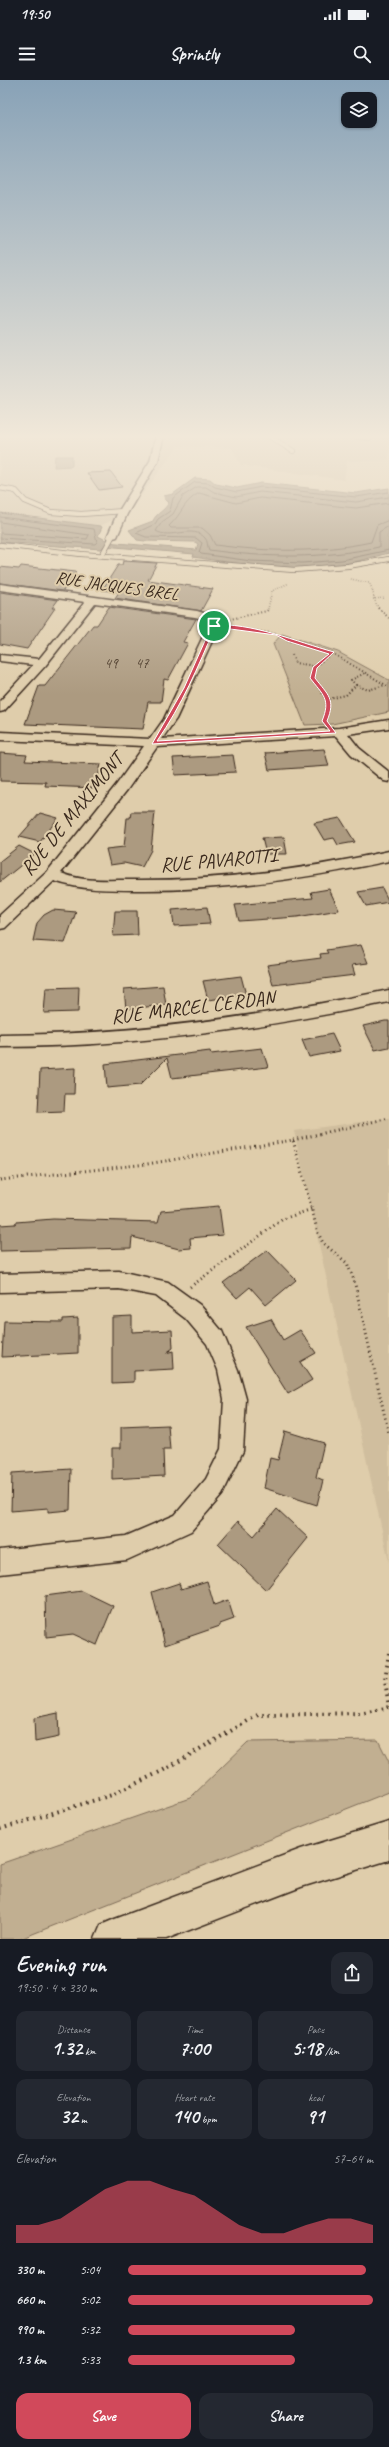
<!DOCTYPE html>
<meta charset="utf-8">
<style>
body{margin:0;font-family:Caveat,sans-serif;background:#242831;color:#f1f3f6;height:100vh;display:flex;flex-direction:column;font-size:15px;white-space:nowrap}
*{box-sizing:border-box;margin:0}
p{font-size:13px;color:#9ea1a6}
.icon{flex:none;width:22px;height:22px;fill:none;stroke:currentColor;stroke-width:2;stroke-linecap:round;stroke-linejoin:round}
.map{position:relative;height:1859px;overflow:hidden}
.drawer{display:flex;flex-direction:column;background:#171b24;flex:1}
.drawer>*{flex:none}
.tools{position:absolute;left:341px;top:12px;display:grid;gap:8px}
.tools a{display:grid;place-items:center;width:36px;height:36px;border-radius:8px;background:#171b24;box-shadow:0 1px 3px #0004;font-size:20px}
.pin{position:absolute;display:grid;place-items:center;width:34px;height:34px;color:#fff;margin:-17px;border:2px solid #fff;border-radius:50%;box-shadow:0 1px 4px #0007}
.round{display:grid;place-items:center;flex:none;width:42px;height:42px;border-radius:12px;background:#242831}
.headline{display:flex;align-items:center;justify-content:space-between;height:68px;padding:0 16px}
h1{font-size:22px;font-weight:600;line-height:30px}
.metrics{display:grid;grid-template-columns:repeat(3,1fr);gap:6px;height:68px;padding:4px 16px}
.metrics div{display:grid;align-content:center;border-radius:10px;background:#242831;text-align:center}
.metrics b{font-size:20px;font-weight:600}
.metrics small{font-size:11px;font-weight:400}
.metrics p{font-size:11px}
.chart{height:112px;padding:8px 16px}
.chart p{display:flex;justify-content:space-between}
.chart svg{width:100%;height:72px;margin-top:4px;fill:#d1495b;opacity:.7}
.action{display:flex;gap:8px;margin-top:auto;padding:8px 16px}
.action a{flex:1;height:46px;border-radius:12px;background:#d1495b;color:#fff;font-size:16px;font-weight:600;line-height:46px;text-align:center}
.action a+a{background:#242831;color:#f1f3f6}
ul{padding:0 16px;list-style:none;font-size:13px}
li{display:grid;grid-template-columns:64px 48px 1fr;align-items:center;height:30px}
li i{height:10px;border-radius:5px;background:#d1495b}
.status{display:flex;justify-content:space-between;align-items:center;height:28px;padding:0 20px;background:#171b24;direction:ltr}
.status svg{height:11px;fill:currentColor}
header{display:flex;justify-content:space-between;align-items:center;height:52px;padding:0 16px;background:#171b24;font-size:18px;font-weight:600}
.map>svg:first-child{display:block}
</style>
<div class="status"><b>19:50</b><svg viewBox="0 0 49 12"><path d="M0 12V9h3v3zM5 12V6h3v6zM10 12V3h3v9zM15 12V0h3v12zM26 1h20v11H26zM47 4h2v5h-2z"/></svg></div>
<header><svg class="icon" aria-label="menu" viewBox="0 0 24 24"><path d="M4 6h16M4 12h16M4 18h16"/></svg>Sprintly<svg class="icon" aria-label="search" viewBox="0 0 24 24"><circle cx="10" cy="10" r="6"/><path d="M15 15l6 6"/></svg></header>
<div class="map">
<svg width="389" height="1859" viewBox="0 0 389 1859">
<rect width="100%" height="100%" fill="#dfcdab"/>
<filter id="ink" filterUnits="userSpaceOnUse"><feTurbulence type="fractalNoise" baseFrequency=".025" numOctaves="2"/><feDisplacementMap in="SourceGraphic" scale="8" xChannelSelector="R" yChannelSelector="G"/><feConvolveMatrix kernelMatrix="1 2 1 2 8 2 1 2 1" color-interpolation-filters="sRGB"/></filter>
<g filter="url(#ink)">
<!-- built -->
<g fill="#d0be9e">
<path d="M 0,355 L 389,355 L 389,380 L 347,381 L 344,400 L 241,385 L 232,368 L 178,366 L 129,432 L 100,446 L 0,433 Z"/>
<path d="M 389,1038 L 389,1482 L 294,1051 Z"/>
</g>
<!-- green -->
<g fill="#c1af91" stroke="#7e6c58">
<path d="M 282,554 L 338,572 L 389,600 L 389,632 L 332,644 L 305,645 L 273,564 Z"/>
<path d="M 378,1660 L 389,1682 L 389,1712 L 20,1859 L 0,1859 L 0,1784 L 190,1718 L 248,1662 Z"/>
</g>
<!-- water -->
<g fill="#98876e" stroke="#73624e">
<path d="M 55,376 L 72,376 L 72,386 L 54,387 Z"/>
<path d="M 195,398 L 210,399 L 216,404 L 237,408 L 261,403 L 356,413 L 389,408 L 389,454 L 387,457 L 389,460 L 389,473 C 372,477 355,483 338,485 C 290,492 240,484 193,477 L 194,474 L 104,466 L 101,469 L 0,462 L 0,433 L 100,446 L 102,447 L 98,456 L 106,460 L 106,462 L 196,470 L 198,464 L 195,462 L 145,461 L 137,460 L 129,450 L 153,441 C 156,433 165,431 169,422 L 165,420 L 164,416 L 173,414 Z"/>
</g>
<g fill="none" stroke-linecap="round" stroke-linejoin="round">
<!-- shore -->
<g stroke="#604f3e" stroke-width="1">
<path d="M 389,412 L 356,417 L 261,407 L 237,412 L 215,407 L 209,403 L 195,402 L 173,418 L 170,431 L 158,439 L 155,444 L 136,453 L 146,457 L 196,458 L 202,463 L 199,472 L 201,474 L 251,481 L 302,483 L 342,480 L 389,470"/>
<path d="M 389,417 L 356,422 L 260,412 L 236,417 L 214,412 L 206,407 L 197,407 L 183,416 L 173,434 L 162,442 L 156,451 C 170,460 193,444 205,458 C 208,461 207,466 209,470 C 267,478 321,479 379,467 L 379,452 L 389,446"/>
<path d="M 389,423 L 356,428 L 260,418 L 236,423 L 199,413 C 182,423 183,433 169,446 L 171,448 L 202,448 L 210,455 L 215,465 C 268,472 319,473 371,462 L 377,445 L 389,440"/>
<path d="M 0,437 L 94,449 L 97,462 L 95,464 L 0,458"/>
<path d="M 0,442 L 89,455 L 87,459 L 0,453"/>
</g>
</g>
<!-- building -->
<g fill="#ac9a80" stroke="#3b2a1e">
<path d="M 111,392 L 122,407 L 99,410 L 87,393 Z"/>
<path d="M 123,481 L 157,483 L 148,500 L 213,509 L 201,531 L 115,518 L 119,512 L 102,510 L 118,485 L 122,485 Z"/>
<path d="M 21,486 L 76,492 L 63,511 L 0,503 L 0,487 L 19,489 Z"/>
<path d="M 0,512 L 58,520 L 52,528 L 55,528 L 27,569 L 0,564 Z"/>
<path d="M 109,527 L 196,539 L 183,562 L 188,563 L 168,600 L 164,599 L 161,622 L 148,622 L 143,649 L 25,644 L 39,606 L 45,606 L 93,545 L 97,545 Z"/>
<path d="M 324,669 L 329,686 L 269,690 L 265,673 Z"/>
<path d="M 0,673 L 27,675 L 25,681 L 101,684 L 96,708 L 45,706 L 46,702 L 0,701 Z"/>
<path d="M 233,675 L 236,692 L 175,695 L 173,678 Z"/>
<path d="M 131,732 L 155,732 L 151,770 L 142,787 L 124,783 L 110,785 L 106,769 L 124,767 L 127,738 L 130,738 Z"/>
<path d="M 40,733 L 58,738 L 40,762 L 19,757 Z"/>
<path d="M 340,738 L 355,762 L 338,765 L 334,758 L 324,760 L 314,743 Z"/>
<path d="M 284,757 L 287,774 L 266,774 L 262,758 Z"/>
<path d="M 19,766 L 35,774 L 0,802 L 0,781 Z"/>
<path d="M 382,808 L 389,822 L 366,826 L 358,812 Z"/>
<path d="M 329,809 L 339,830 L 297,837 L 239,841 L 235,825 L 313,818 L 311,812 Z"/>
<path d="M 207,827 L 210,844 L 174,846 L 172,830 Z"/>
<path d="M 53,830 L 76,832 L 65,863 L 33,861 L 37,843 L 44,835 Z"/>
<path d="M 115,831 L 137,831 L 138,855 L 113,856 Z"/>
<path d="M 361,865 L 368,883 L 352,885 L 355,895 L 273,905 L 267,885 L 321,878 L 320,874 L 328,873 L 326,870 Z"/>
<path d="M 241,896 L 246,915 L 208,920 L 203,901 Z"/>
<path d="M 163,906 L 166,925 L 126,929 L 124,909 Z"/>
<path d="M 79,907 L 78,932 L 44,933 L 46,908 Z"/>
<path d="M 385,941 L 389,941 L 389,967 L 375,970 L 363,946 Z"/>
<path d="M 332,954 L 340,971 L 309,977 L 302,960 Z"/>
<path d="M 262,968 L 268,987 L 172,998 L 167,978 L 140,1005 L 107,1008 L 105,984 L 210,971 L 211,974 Z"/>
<path d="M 75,988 L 74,1014 L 65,1014 L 64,1031 L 38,1032 L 40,990 Z"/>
<path d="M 219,1126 L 223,1155 L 190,1158 L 191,1168 L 179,1169 L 132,1157 L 131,1168 L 0,1171 L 0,1145 L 15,1144 L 16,1142 L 53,1139 L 158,1142 L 161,1131 Z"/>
<path d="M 267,1170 L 296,1200 L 266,1225 L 250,1207 L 237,1218 L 223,1203 Z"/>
<path d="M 132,1236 L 132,1252 L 172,1250 L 173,1268 L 166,1273 L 173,1271 L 174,1289 L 134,1291 L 134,1302 L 112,1303 L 112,1237 Z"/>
<path d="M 78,1238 L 78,1273 L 2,1277 L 4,1241 L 63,1242 L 63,1239 Z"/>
<path d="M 271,1239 L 283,1260 L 300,1250 L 316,1273 L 300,1282 L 312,1300 L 288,1314 L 246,1247 Z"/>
<path d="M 168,1345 L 170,1370 L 163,1370 L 164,1396 L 112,1399 L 112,1368 L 121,1368 L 121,1347 Z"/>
<path d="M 285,1351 L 324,1363 L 316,1397 L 323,1400 L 317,1425 L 264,1408 L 270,1378 L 278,1380 Z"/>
<path d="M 71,1389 L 70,1430 L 48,1432 L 48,1428 L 11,1431 L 12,1393 Z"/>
<path d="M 277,1429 L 308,1458 L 266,1510 L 218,1464 L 238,1441 L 254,1456 Z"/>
<path d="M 207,1501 L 214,1525 L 228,1520 L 234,1539 L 220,1544 L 220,1546 L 165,1565 L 152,1512 L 179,1503 L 181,1509 Z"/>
<path d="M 82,1511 L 113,1526 L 97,1565 L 73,1554 L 46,1557 L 45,1516 Z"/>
<path d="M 58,1633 L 59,1657 L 35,1662 L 34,1638 Z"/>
</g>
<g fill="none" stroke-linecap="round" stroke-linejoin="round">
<!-- service casing -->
<g stroke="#3b2a1e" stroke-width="6">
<g id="service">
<path d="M 267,355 L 293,371"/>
<path d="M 348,355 L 369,358 L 374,355"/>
<path d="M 0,408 L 16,411 L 25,421 L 51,432 L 81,434 L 124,431"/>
<path d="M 0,465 L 81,474 L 294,490 L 348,486 L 389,479"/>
<path d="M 102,475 L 112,457"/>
</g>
</g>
<!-- minor casing -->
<g stroke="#3b2a1e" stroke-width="3">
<g id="minor">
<path d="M 156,355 L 164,355 L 158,381 L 127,434 L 117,457 L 109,459 L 107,457 L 117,434 L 150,381 Z"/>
<path d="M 0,504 L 197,531 L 210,535 L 219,546 L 176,639 L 162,659 L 339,648 L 389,640 L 389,648 L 348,654 L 359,668 L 389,692 L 389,702 L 384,701 L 351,674 L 336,656 L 157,667 L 127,710 L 61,793 C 82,802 107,800 130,800 C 218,801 303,790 389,771 L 389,781 C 305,799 221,811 135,810 C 108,810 81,810 54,801 L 5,848 L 0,849 L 0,835 L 47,792 L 117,704 L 144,666 L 0,660 L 0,652 L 150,659 L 164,639 L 208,546 L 202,539 L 195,537 L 95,523 L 46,585 L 4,631 L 0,632 L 0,621 L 33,585 L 0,581 L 0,575 L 39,579 L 85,522 L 0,510 Z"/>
<path d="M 389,910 L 389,922 C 260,949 132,967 0,967 L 0,955 C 132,955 260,937 389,910 Z"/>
<path d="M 119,1191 L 168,1202 L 200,1225 L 222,1251 L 238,1290 L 246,1319 L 243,1371 L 222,1415 L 191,1451 L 127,1480 L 0,1494 L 0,1470 L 126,1456 L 175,1435 L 206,1399 L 221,1369 L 224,1319 L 218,1290 L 207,1264 L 186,1239 L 156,1216 L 119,1209 L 0,1212 L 0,1194 Z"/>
</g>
</g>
<!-- primary casing -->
<g stroke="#3b2a1e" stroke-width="3">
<path id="primary" d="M 389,1742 L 389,1780 L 301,1807 L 166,1859 L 95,1859 L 101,1845 L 115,1839 L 301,1769 Z"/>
</g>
<!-- path-far3 -->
<g stroke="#3b2a1e" stroke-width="1.5" stroke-dasharray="0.5 2" stroke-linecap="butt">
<path d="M 0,433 L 27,436"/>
<path d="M 351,499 L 369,503 C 374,510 373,520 379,529"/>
<path d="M 373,519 L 385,518"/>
<path d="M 268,529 L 272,511 L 289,503"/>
</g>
<!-- path-far2 -->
<g stroke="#3b2a1e" stroke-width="2" stroke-dasharray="1 2.5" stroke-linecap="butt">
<path d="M 378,528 L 389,538"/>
<path d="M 226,540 L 267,531 L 269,528"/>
<path d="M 226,547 L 277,554 L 288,560 L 332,573 L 314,587 L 313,598 L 328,622 L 325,640"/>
<path d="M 332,573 L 389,607"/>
<path d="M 292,575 L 295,583 L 316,586"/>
<path d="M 356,605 L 368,610 L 385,605"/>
<path d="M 329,619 L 346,615 L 356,605 L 351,600 L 365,593"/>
</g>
<!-- path-far1 -->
<g stroke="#3b2a1e" stroke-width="3" stroke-dasharray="1 3.5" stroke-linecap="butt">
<path d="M 293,1060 L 389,1038"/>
<path d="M 0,1100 L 147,1084 L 293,1060 L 318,1153 L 323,1163 L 347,1183 L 354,1200 L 389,1355"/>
<path d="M 190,1207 L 283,1139 L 312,1129"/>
</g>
<!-- path -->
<g stroke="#3b2a1e" stroke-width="4" stroke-dasharray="1.5 4.5" stroke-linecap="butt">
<path d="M 389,1573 L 385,1600 L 389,1627"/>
<path d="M 0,1749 L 112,1715 L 162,1691 L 258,1635 L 364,1633 L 389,1627"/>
</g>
<!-- service -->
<use href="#service" stroke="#dfcdab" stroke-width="4.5"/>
<!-- minor -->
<use href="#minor" fill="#dfcdab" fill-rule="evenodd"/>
<!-- primary -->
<use href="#primary" fill="#dfcdab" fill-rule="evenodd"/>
</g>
</g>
<!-- sky -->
<linearGradient id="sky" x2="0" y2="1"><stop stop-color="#88a2b7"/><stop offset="0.58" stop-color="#f1e8d9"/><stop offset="1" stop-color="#f1e8d9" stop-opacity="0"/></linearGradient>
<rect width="389" height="615" fill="url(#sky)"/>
<!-- route -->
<path fill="#d1495b" stroke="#fff" fill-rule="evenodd" d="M 212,545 C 251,542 297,562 334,572 L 317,588 L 315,598 C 328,615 336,619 327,641 L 336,653 L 152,664 L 184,608 ZM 215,547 L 276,555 L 287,561 L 329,574 L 313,587 L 310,598 C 323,615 331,619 322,641 L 330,651 L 157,661 C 182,625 198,587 215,547 Z"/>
<g text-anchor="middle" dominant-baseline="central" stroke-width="4" stroke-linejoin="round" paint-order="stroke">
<!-- far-number labels -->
<g font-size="15" fill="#574636">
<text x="111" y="583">49</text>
<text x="142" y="583">47</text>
</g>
<!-- far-street labels -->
<g font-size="17" fill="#3b2a1e" stroke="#dfcdab">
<text transform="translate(117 506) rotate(8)">RUE JACQUES BREL</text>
</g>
<!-- street labels -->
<g font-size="20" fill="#3b2a1e" stroke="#dfcdab">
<text transform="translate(72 734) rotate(-51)">RUE DE MAXIMONT</text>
<text transform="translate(219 780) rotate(-5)">RUE PAVAROTTI</text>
<text transform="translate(193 927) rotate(-7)">RUE MARCEL CERDAN</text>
</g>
</g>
</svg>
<div class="tools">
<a><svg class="icon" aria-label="layers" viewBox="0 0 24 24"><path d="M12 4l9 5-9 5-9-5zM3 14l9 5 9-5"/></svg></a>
</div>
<div class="pin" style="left:214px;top:546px;background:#1e9e55"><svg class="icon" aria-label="arrive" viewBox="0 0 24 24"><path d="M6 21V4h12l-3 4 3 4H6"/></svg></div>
</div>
<section class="drawer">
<div class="headline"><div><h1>Evening run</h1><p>19:50 · 4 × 330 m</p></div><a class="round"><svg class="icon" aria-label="share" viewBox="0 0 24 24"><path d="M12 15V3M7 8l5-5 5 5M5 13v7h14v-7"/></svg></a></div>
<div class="metrics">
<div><p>Distance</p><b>1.32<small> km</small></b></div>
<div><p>Time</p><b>7:00</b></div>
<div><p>Pace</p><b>5:18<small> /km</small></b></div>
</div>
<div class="metrics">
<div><p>Elevation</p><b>32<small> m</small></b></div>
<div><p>Heart rate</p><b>140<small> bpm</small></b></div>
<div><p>kcal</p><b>91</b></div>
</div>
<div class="chart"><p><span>Elevation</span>57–64 m</p>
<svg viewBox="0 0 160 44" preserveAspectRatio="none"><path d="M0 44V33L10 33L20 29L30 20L40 11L50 6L60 6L70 11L80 15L90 24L100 33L110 38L120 38L130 33L140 29L150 29L160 33V44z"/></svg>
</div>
<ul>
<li><b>330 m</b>5:04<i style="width:97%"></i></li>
<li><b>660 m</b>5:02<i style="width:100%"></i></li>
<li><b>990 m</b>5:32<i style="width:68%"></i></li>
<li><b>1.3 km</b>5:33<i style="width:68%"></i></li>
</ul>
<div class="action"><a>Save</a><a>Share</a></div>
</section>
